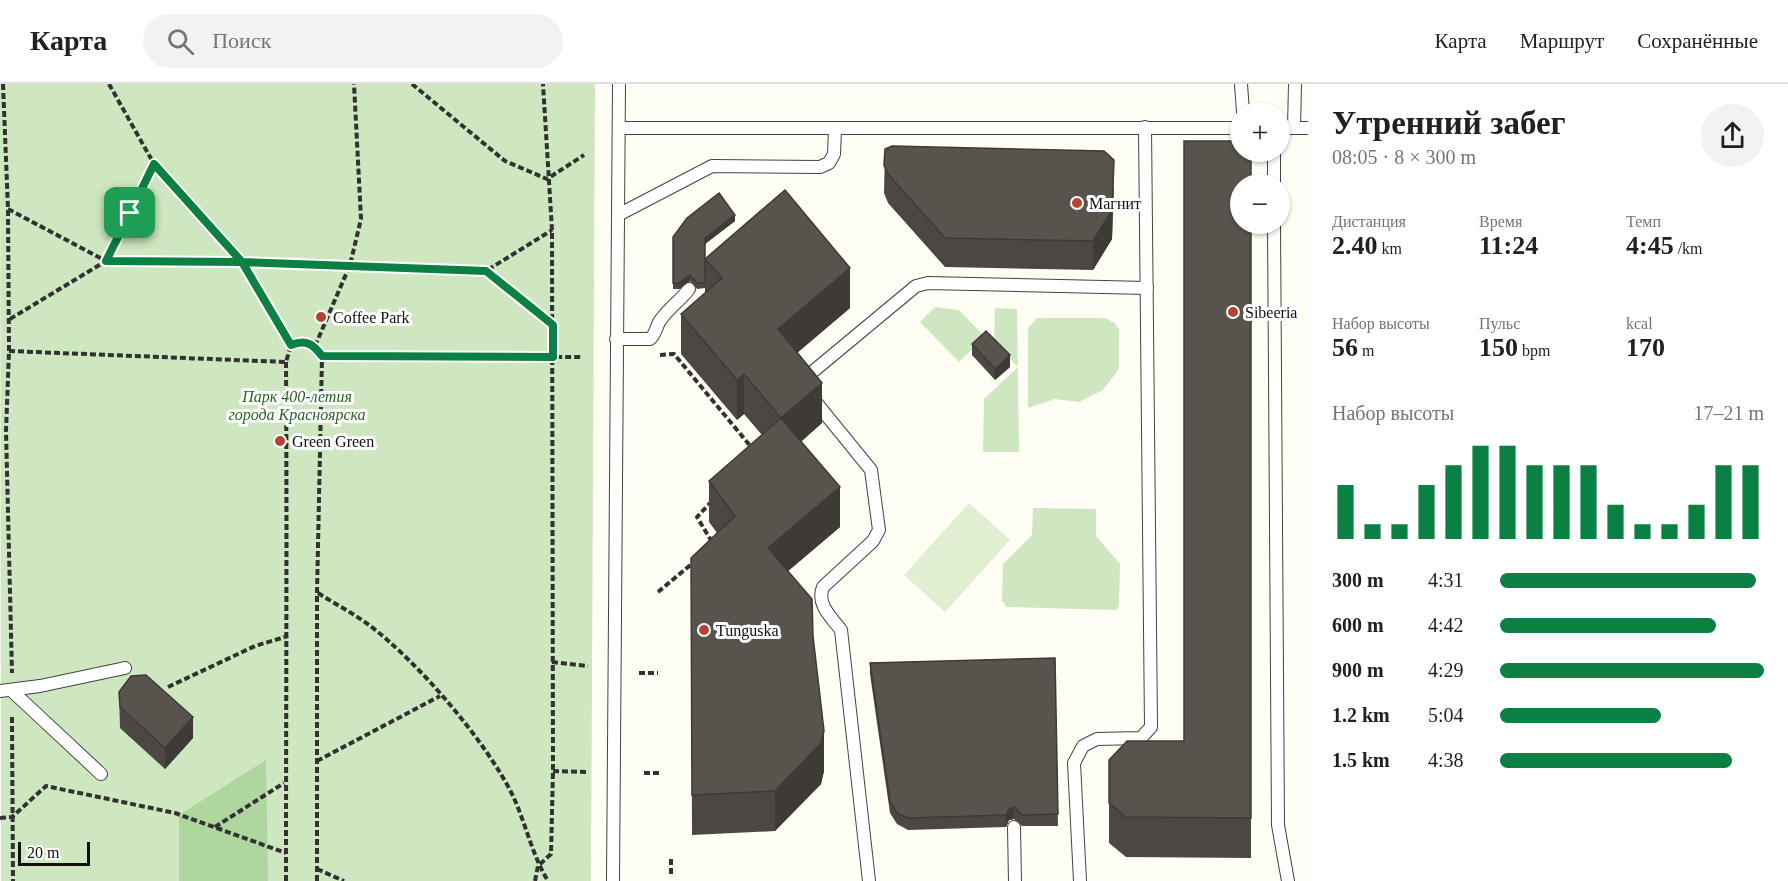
<!DOCTYPE html>
<html lang="ru">
<meta charset="utf-8">
<style>
body{margin:0;font-family:Georgia,serif;background:#f2f2f2;color:#202124;height:100vh;display:flex;flex-direction:column;font-size:22px;white-space:nowrap}
*{box-sizing:border-box;margin:0}
p{font-size:20px;color:#757577}
.icon{flex:none;width:33px;height:33px;fill:none;stroke:currentColor;stroke-width:2;stroke-linecap:round;stroke-linejoin:round}
.map{position:relative;flex:1;overflow:hidden}
.sheet{display:flex;flex-direction:column;background:#fff;width:480px}
.sheet>*{flex:none}
.fabs{position:absolute;left:1230px;top:18px;display:grid;gap:12px}
.fabs a{display:grid;place-items:center;width:60px;height:60px;border-radius:50%;background:#fff;box-shadow:0 2px 4px #0004;font-size:30px}
.scale{position:absolute;left:18px;bottom:15px;width:72px;box-sizing:border-box;padding-left:6px;border:3px solid #101010;border-top:0;font-size:16px;line-height:21px;white-space:nowrap;color:#101010;-webkit-text-stroke:4px #fff;paint-order:stroke}
.pin{position:absolute;display:grid;place-items:center;width:51px;height:51px;color:#fff;margin:-26px;border-radius:12px;box-shadow:0 3px 9px #0006}
.round{display:grid;place-items:center;flex:none;width:63px;height:63px;border-radius:32px;background:#f2f2f2}
.head{display:flex;align-items:center;justify-content:space-between;height:102px;padding:0 24px}
h1{font-size:33px;font-weight:700;line-height:45px}
.stats{display:grid;grid-template-columns:repeat(3,1fr);gap:9px;height:102px;padding:6px 24px}
.stats div{display:grid;align-content:center}
.stats b{font-size:26px;font-weight:700}
.stats small{font-size:16px;font-weight:400}
.stats p{font-size:16px}
.chart{height:168px;padding:12px 24px}
.chart p{display:flex;justify-content:space-between}
.chart svg{width:100%;height:108px;margin-top:6px;stroke:#0b8043;stroke-width:6}
ul{padding:0 24px;list-style:none;font-size:20px}
li{display:grid;grid-template-columns:96px 72px 1fr;align-items:center;height:45px}
li i{height:15px;border-radius:8px;background:#0b8043}
header{display:flex;align-items:center;gap:36px;box-sizing:border-box;height:84px;padding:0 30px;background:#fff;border-bottom:2px solid #e0e0e0}
header strong{font-size:28px}
nav{display:flex;gap:33px;margin-inline-start:auto;font-size:21px}
.search{width:420px;height:54px;background:#f2f2f2;display:flex;align-items:center;gap:15px;box-sizing:border-box;padding:0 21px;border-radius:33px;color:#757577;font-size:22px}
main{display:flex;flex:1;min-height:0}
.map>svg:first-child{display:block}
</style>
<header>
<strong>Карта</strong>
<div class="search"><svg class="icon" aria-label="search" viewBox="0 0 24 24"><circle cx="10" cy="10" r="6"/><path d="M15 15l6 6"/></svg>Поиск</div>
<nav><a>Карта</a><a>Маршрут</a><a>Сохранённые</a></nav>
</header>
<main>
<div class="map">
<svg width="1308" height="797" viewBox="0 0 1308 797">
<rect width="100%" height="100%" fill="#fefef5"/>
<!-- green -->
<g fill="#cee7c0">
<path d="M 0,0 L 595,0 L 591,797 L 1,797 Z"/>
<path d="M 935,223 L 959,226 L 985,253 L 959,278 L 920,238 Z"/>
<path d="M 995,224 L 1017,225 L 1019,368 L 983,368 L 984,315 L 1018,283 L 994,259 Z"/>
<path d="M 1037,234 L 1105,234 L 1115,239 L 1119,246 L 1119,285 L 1103,306 L 1079,318 L 1055,315 L 1028,324 L 1028,244 Z"/>
<path d="M 1033,424 L 1096,425 L 1096,452 L 1120,480 L 1119,522 L 1116,526 L 1006,523 L 1002,516 L 1003,480 L 1032,451 Z"/>
</g>
<!-- forest -->
<path fill="#b0d6a0" d="M 266,676 L 268,797 L 179,797 L 179,731 Z"/>
<!-- pitch -->
<path fill="#e0efd1" d="M 969,419 L 1010,456 L 945,528 L 904,491 Z"/>
<g fill="none" stroke-linecap="round" stroke-linejoin="round">
<!-- lane casing -->
<g stroke="#434343" stroke-width="14">
<g id="lane">
<path d="M 1241,0 L 1243,28"/>
<path d="M 620,44 L 1240,44"/>
<path d="M 1280,44 L 1308,44"/>
<path d="M 1294,44 L 1295,0"/>
<path d="M 1274,68 L 1274,100"/>
<path d="M 618,131 L 712,82 L 820,83 L 829,79 L 834,70 L 835,46"/>
<path d="M 1274,140 L 1278,741 L 1288,797"/>
<path d="M 616,255 L 650,255 C 657,249 656,240 662,234 C 670,223 681,216 689,205"/>
<path d="M 0,607 L 40,602 L 125,584"/>
<path d="M 12,607 L 101,690"/>
<path d="M 1014,743 L 1015,797"/>
<path d="M 613,797 L 619,0"/>
<path d="M 869,797 L 841,546 C 831,533 816,520 823,503 L 873,457 L 879,446 L 871,386 L 805,305 L 806,296 L 810,290 L 916,202 L 928,199 L 1147,204"/>
<path d="M 1080,797 L 1074,679 L 1083,662 L 1097,655 L 1141,654 L 1151,643 L 1145,43"/>
</g>
</g>
<!-- path -->
<g stroke="#323232" stroke-width="4" stroke-dasharray="6 3" stroke-linecap="butt">
<path d="M 3,0 L 8,125 L 9,267 L 6,347 L 12,589"/>
<path d="M 109,0 L 154,80 L 242,178 L 291,261"/>
<path d="M 412,0 L 505,77 L 547,95 L 584,71"/>
<path d="M 8,125 L 106,177 L 154,80"/>
<path d="M 486,187 L 553,241"/>
<path d="M 10,235 L 106,177 L 242,178 L 486,187 L 552,146"/>
<path d="M 315,262 L 350,181 L 361,135 L 354,0"/>
<path d="M 9,267 L 286,278 L 291,261 L 300,257 L 315,262 L 322,272 L 582,273"/>
<path d="M 660,271 L 674,270 L 752,364"/>
<path d="M 286,278 C 287,451 286,624 286,797"/>
<path d="M 712,417 L 697,433 L 712,458"/>
<path d="M 658,508 L 694,478"/>
<path d="M 318,509 C 335,520 353,529 369,541 C 418,578 486,657 513,712 C 526,740 532,771 548,797"/>
<path d="M 552,578 L 588,582"/>
<path d="M 639,589 L 658,589"/>
<path d="M 168,603 L 255,562 L 288,552"/>
<path d="M 12,633 L 13,797"/>
<path d="M 317,677 L 440,612"/>
<path d="M 553,687 L 586,688"/>
<path d="M 644,689 L 661,689"/>
<path d="M 0,734 L 12,733 L 46,702 L 175,729 L 286,769"/>
<path d="M 215,743 L 284,699"/>
<path d="M 671,775 L 671,791"/>
<path d="M 317,785 L 344,797"/>
<path d="M 317,797 L 317,509 L 322,273"/>
<path d="M 535,797 L 538,782 L 551,770 L 553,687 L 552,146 L 543,0"/>
</g>
<!-- lane -->
<use href="#lane" stroke="#fff" stroke-width="12"/>
</g>
<!-- wall -->
<g fill="#4c4742">
<path d="M 885,65 L 1114,104 L 1112,155 L 1093,186 L 945,183 L 888,119 L 884,109 Z"/>
<path d="M 735,137 L 705,160 L 705,204 L 697,205 L 690,197 L 679,205 L 673,205 L 673,153 Z"/>
<path d="M 1251,140 L 1251,774 L 1126,773 L 1109,759 L 1109,676 L 1184,657 Z"/>
<path d="M 705,175 L 850,224 L 797,269 L 822,339 L 801,358 L 840,443 L 788,487 L 813,552 L 824,687 L 821,700 L 775,747 L 692,751 L 691,474 L 717,449 L 709,438 L 709,397 L 762,351 L 744,330 L 737,336 L 681,270 L 681,230 L 705,209 Z"/>
<path d="M 972,260 L 1010,283 L 995,296 L 972,271 Z"/>
<path d="M 1055,574 L 1058,742 L 1022,742 L 1014,735 L 1009,736 L 1006,743 L 908,746 L 897,740 L 890,729 L 870,590 L 870,579 Z"/>
<path d="M 119,608 L 193,654 L 165,685 L 120,644 Z"/>
</g>
<!-- shaded-wall -->
<g fill="#3e3a36">
<path d="M 1114,76 L 1112,155 L 1093,186 L 1093,157 Z"/>
<path d="M 735,131 L 735,137 L 705,160 L 705,154 Z"/>
<path d="M 850,184 L 850,224 L 778,285 L 778,245 Z"/>
<path d="M 690,191 L 690,197 L 679,205 L 679,199 Z"/>
<path d="M 1010,271 L 1010,283 L 995,296 L 995,285 Z"/>
<path d="M 744,290 L 744,330 L 737,336 L 737,296 Z"/>
<path d="M 822,299 L 822,339 L 781,374 L 781,334 Z"/>
<path d="M 840,403 L 840,443 L 768,504 L 768,464 Z"/>
<path d="M 193,633 L 193,654 L 165,685 L 165,664 Z"/>
<path d="M 824,647 L 824,687 L 821,700 L 775,747 L 775,707 Z"/>
<path d="M 1014,723 L 1014,735 L 1009,736 L 1006,743 L 1006,731 L 1009,725 Z"/>
</g>
<!-- building -->
<g fill="#58534d" stroke="#3e3a36" stroke-width="1.5">
<path d="M 1184,57 L 1240,57 L 1240,68 L 1251,68 L 1251,100 L 1240,100 L 1240,140 L 1251,140 L 1251,734 L 1126,733 L 1109,719 L 1109,676 L 1127,657 L 1184,657 Z"/>
<path d="M 892,62 L 1104,67 L 1114,76 L 1112,126 L 1093,157 L 945,154 L 888,90 L 884,81 L 885,65 Z"/>
<path d="M 785,106 L 850,184 L 778,245 L 822,299 L 781,334 L 744,290 L 737,296 L 681,230 L 722,194 L 705,175 Z"/>
<path d="M 719,109 L 735,131 L 705,154 L 705,199 L 697,199 L 690,191 L 679,199 L 673,199 L 673,153 L 687,134 Z"/>
<path d="M 986,247 L 1010,271 L 995,285 L 972,260 Z"/>
<path d="M 781,334 L 840,403 L 768,464 L 812,515 L 813,552 L 824,647 L 821,659 L 775,707 L 692,711 L 691,474 L 735,432 L 709,397 Z"/>
<path d="M 1055,574 L 1058,730 L 1022,731 L 1014,723 L 1009,725 L 1006,731 L 908,734 L 897,729 L 890,717 L 870,579 Z"/>
<path d="M 146,591 L 193,633 L 165,664 L 120,623 L 119,608 L 131,592 Z"/>
</g>
<g fill="none" stroke-linecap="round" stroke-linejoin="round">
<!-- route casing -->
<g stroke="#fff" stroke-width="12">
<path id="route" d="M 130,129 L 154,80 L 242,178 L 291,261 C 306,255 313,260 322,272 L 553,273 L 553,241 L 486,187 L 242,178 L 106,177 L 130,129"/>
</g>
<!-- route -->
<use href="#route" stroke="#0b8043" stroke-width="8"/>
</g>
<!-- markers -->
<g fill="#b64233" stroke="#fff" stroke-width="2">
<circle cx="1077" cy="119" r="6"/>
<circle cx="1233" cy="228" r="6"/>
<circle cx="321" cy="233" r="6"/>
<circle cx="280" cy="357" r="6"/>
<circle cx="704" cy="546" r="6"/>
</g>
<g text-anchor="middle" dominant-baseline="central" stroke-width="6" stroke-linejoin="round" paint-order="stroke">
<!-- poi labels -->
<g font-size="16" fill="#101010" stroke="#fff" text-anchor="start">
<text x="1089" y="119">Магнит</text>
<text x="1245" y="228">Sibeeria</text>
<text x="333" y="233">Coffee Park</text>
<text x="292" y="357">Green Green</text>
<text x="716" y="546">Tunguska</text>
</g>
<!-- park labels -->
<g font-size="16" font-style="italic" fill="#286425" stroke="#fff">
<text x="297" y="312">Парк 400-летия<tspan x="297" dy="18">города Красноярска</tspan></text>
</g>
</g>
</svg>
<div class="fabs">
<a>+</a>
<a>−</a>
</div>
<div class="scale">20 m</div>
<div class="pin" style="left:130px;top:129px;background:#1e9e55"><svg class="icon" aria-label="arrive" viewBox="0 0 24 24"><path d="M6 21V4h12l-3 4 3 4H6"/></svg></div>
</div>
<section class="sheet">
<div class="head"><div><h1>Утренний забег</h1><p>08:05 · 8 × 300 m</p></div><a class="round"><svg class="icon" aria-label="share" viewBox="0 0 24 24"><path d="M12 15V3M7 8l5-5 5 5M5 13v7h14v-7"/></svg></a></div>
<div class="stats">
<div><p>Дистанция</p><b>2.40<small> km</small></b></div>
<div><p>Время</p><b>11:24</b></div>
<div><p>Темп</p><b>4:45<small> /km</small></b></div>
</div>
<div class="stats">
<div><p>Набор высоты</p><b>56<small> m</small></b></div>
<div><p>Пульс</p><b>150<small> bpm</small></b></div>
<div><p>kcal</p><b>170</b></div>
</div>
<div class="chart"><p><span>Набор высоты</span>17–21 m</p>
<svg viewBox="0 0 160 44" preserveAspectRatio="none"><path d="M5 44V22M15 44V38M25 44V38M35 44V22M45 44V14M55 44V6M65 44V6M75 44V14M85 44V14M95 44V14M105 44V30M115 44V38M125 44V38M135 44V30M145 44V14M155 44V14"/></svg>
</div>
<ul>
<li><b>300 m</b>4:31<i style="width:97%"></i></li>
<li><b>600 m</b>4:42<i style="width:82%"></i></li>
<li><b>900 m</b>4:29<i style="width:100%"></i></li>
<li><b>1.2 km</b>5:04<i style="width:61%"></i></li>
<li><b>1.5 km</b>4:38<i style="width:88%"></i></li>
</ul>
</section>
</main>
